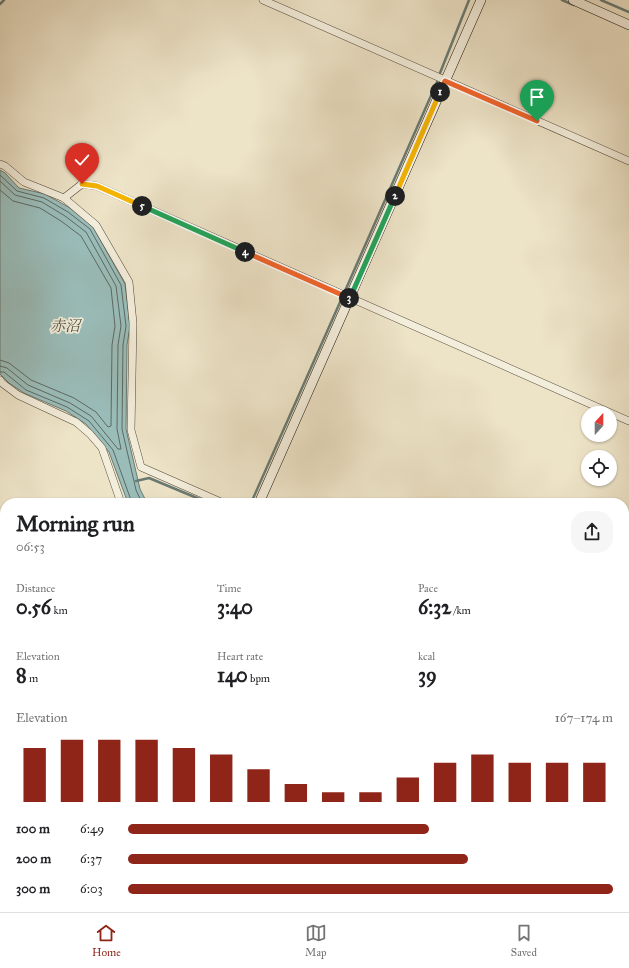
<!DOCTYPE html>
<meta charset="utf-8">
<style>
body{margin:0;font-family:"IM FELL Great Primer","Noto Serif JP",serif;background:#f6f6f6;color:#202124;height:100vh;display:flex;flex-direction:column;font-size:15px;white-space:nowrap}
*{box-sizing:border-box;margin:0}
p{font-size:13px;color:#757577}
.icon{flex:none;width:22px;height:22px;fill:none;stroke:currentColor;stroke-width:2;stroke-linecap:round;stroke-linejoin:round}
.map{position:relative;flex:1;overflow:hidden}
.panel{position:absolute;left:0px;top:498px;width:629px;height:414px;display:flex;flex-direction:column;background:#fff;border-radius:16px 16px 0 0;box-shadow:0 1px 3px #0004}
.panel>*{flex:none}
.needle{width:26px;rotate:21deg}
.buttons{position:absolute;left:581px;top:406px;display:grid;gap:8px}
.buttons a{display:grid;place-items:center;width:36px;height:36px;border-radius:50%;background:#fff;box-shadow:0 1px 3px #0004;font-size:20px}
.pin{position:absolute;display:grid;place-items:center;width:34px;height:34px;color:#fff;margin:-41px -17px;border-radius:50% 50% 50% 0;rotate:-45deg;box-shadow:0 0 4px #0007}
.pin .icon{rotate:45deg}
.km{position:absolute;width:20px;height:20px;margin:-10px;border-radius:50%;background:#222;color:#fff;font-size:11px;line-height:20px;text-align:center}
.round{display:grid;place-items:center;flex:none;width:42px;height:42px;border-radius:16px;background:#f6f6f6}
.head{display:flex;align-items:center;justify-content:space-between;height:68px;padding:0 16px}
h1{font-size:22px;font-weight:700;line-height:30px}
.stats{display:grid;grid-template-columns:repeat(3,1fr);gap:6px;height:68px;padding:4px 16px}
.stats div{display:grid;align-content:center}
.stats b{font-size:20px;font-weight:700}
.stats small{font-size:11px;font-weight:400}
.stats p{font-size:11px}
.chart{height:112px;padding:8px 16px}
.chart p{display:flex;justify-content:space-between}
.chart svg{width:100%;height:72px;margin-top:4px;stroke:#8f2418;stroke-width:6}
ul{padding:0 16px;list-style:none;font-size:13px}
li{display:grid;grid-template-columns:64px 48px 1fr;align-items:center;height:30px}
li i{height:10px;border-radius:5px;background:#8f2418}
.tabs{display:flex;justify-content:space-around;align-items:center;height:56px;border-top:1px solid #e0e0e0;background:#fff;font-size:11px;color:#757577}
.tabs a{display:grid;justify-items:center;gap:2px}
.tabs .on{color:#8f2418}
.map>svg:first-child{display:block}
</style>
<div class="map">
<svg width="629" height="912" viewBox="0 0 629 912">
<rect width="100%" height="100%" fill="#ede3c7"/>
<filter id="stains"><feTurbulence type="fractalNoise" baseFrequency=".005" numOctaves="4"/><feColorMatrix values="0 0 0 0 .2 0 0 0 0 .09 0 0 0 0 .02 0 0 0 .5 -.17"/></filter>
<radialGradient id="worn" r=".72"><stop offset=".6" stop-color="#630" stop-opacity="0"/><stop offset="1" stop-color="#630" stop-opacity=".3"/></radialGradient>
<!-- water -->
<path fill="#9abdba" stroke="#697a73" d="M 0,170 L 5,173 L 19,188 L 45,194 L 70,208 L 93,227 L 125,284 L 130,326 L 127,345 L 126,429 L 140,489 L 147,503 L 128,503 L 109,452 L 86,424 L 66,411 L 24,393 L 9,383 L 0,374 Z"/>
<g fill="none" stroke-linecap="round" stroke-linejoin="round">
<!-- shore -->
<g stroke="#5d6961" stroke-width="1">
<path d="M 0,175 L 17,191 L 44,198 L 68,212 L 90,229 L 121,285 L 126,326 L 123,345 L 122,429 L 136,490 L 142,503"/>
<path d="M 0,181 L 15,195 L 42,202 L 65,216 L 86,232 L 116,286 L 121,326 L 118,345 L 117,429 L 121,449 L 118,449 L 91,416 L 70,403 L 28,385 L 7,368 L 0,366"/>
<path d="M 0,190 L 13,201 L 40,208 L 61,221 L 81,236 L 111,288 L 115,326 L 112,345 L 111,426 L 108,427 L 96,412 L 74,398 L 31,380 L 9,363 L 0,360"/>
<path d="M 0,372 L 4,372 L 26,390 L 67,407 L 89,421 L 113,450 L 132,503"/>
</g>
<!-- stream -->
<g stroke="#697a73" stroke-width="2.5">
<path d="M 562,0 L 574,5"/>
<path d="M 601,0 L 629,12"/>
<path d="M 0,4 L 4,0"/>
<path d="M 440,73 L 469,0"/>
<path d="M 345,291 L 437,82"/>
<path d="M 136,481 L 149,478 L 209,503"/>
<path d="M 251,503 L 341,300"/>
<path d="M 624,822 L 629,824"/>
<path d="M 271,907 L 273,912"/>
</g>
<!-- street casing -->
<g stroke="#534838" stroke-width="8">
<g id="street">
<path d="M 263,0 L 629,161"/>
<path d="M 0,164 L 5,166 L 24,182 L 64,198 L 96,225 L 129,282 L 133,323 L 131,430 L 141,467 L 223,503"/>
<path d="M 64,198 L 82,184 L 97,186 L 629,421"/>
<path d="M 0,380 L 2,383 L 18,395 L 76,422 L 90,434 L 102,448 L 121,503"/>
<path d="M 0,651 L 5,659"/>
<path d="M 624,681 L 629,683"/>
<path d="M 0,847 L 5,855"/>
<path d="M 38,907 L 41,912"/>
<path d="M 157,907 L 159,912"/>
<path d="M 280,907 L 282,912"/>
</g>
</g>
<!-- secondary casing -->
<g stroke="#201508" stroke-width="10">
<g id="secondary">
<path d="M 573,0 L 629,25"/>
<path d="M 259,503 L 481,0"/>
<path d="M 0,789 L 5,786"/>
</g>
</g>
<!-- street -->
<use href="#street" stroke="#f3eddb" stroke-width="7"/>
<!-- secondary -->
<use href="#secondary" stroke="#f3eddb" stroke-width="9"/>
</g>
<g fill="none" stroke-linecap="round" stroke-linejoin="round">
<!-- split-1 casing -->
<g stroke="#fff" stroke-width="8">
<path id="split-1" d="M 440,92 L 445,81 L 537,121"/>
</g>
<!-- split-2 casing -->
<g stroke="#fff" stroke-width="8">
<path id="split-2" d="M 395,196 L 440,92"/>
</g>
<!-- split-3 casing -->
<g stroke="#fff" stroke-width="8">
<path id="split-3" d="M 349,298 L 350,298 L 395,196"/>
</g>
<!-- split-4 casing -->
<g stroke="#fff" stroke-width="8">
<path id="split-4" d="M 245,252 L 349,298"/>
</g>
<!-- split-5 casing -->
<g stroke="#fff" stroke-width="8">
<path id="split-5" d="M 142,206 L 245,252"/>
</g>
<!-- split-6 casing -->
<g stroke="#fff" stroke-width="8">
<path id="split-6" d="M 82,184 L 97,186 L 142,206"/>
</g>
<!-- split-1 -->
<use href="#split-1" stroke="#f0652b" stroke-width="5"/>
<!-- split-2 -->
<use href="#split-2" stroke="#f5b400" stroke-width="5"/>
<!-- split-3 -->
<use href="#split-3" stroke="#22a559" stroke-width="5"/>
<!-- split-4 -->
<use href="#split-4" stroke="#f0652b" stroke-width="5"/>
<!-- split-5 -->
<use href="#split-5" stroke="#22a559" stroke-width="5"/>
<!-- split-6 -->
<use href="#split-6" stroke="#f5b400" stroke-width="5"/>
</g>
<g text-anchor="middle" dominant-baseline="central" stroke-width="3.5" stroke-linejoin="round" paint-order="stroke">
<!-- water labels -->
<g font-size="15" font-style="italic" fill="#4b5046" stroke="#f3eddb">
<text x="65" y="326">赤沼</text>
</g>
</g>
<rect width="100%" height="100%" filter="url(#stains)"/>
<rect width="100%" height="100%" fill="url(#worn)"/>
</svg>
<div class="buttons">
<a><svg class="needle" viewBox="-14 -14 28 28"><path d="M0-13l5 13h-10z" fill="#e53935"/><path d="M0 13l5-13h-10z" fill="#757577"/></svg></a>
<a><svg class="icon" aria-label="locate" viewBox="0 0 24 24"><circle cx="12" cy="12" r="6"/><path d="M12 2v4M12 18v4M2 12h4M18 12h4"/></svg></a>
</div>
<div class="pin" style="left:537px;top:121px;background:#1e9e55"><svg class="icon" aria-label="arrive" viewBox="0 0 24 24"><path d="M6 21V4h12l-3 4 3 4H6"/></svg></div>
<div class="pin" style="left:82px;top:184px;background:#d93025"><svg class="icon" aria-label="check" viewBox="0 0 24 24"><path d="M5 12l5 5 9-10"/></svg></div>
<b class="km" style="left:440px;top:92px">1</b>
<b class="km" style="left:395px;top:196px">2</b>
<b class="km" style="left:349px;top:298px">3</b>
<b class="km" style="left:245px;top:252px">4</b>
<b class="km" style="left:142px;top:206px">5</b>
<section class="panel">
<div class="head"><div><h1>Morning run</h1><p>06:53</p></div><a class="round"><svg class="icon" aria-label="share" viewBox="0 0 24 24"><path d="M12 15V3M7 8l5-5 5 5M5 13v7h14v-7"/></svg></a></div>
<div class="stats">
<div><p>Distance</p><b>0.56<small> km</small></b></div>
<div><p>Time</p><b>3:40</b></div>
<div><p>Pace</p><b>6:32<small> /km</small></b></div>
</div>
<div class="stats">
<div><p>Elevation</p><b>8<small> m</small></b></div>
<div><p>Heart rate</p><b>140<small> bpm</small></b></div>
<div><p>kcal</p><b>39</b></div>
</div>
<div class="chart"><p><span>Elevation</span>167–174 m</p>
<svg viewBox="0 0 160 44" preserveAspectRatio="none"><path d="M5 44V11M15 44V6M25 44V6M35 44V6M45 44V11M55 44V15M65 44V24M75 44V33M85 44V38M95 44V38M105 44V29M115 44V20M125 44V15M135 44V20M145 44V20M155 44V20"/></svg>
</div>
<ul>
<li><b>100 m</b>6:49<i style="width:62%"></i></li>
<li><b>200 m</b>6:37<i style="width:70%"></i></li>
<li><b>300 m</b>6:03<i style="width:100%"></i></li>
</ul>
</section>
</div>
<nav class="tabs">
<a class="on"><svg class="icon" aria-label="home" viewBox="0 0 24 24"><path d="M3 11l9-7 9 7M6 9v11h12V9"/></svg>Home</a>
<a><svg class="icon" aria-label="map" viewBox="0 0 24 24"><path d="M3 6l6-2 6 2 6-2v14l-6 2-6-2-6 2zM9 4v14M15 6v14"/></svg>Map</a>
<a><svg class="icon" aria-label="saved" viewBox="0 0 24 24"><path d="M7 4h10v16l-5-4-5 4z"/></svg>Saved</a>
</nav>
